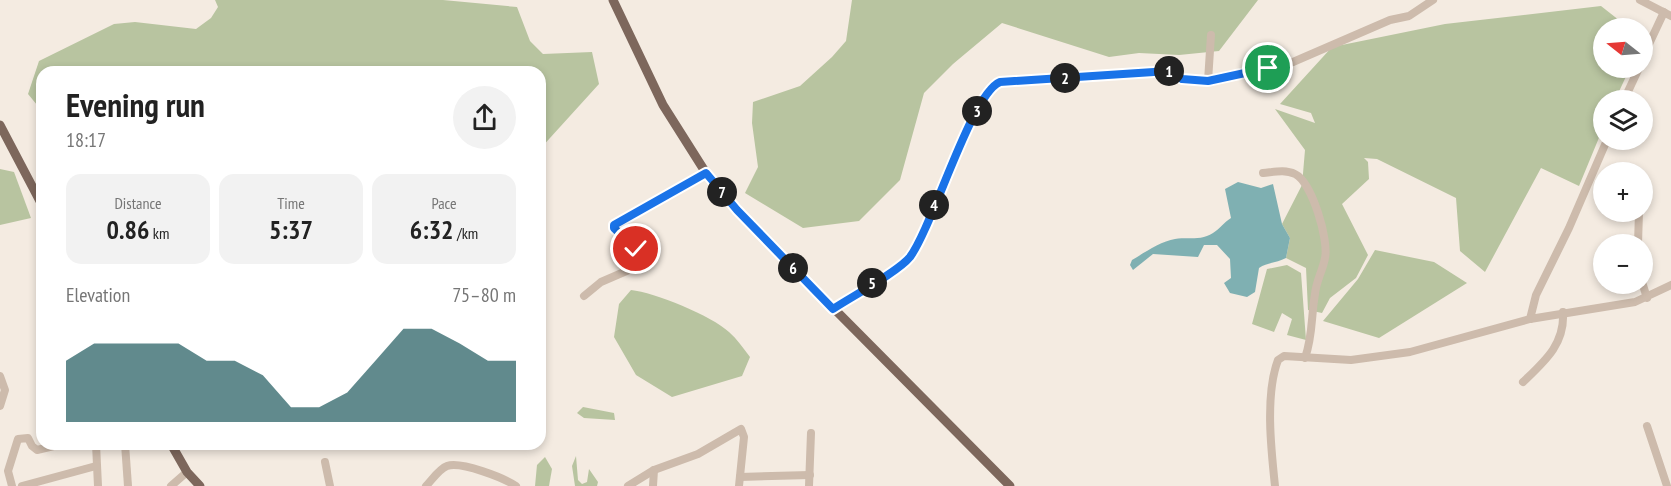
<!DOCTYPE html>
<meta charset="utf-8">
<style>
body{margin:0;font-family:"PT Sans Narrow",sans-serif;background:#f2f2f2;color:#222;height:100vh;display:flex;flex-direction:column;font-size:22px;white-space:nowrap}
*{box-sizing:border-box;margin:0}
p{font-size:20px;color:#767676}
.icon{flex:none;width:33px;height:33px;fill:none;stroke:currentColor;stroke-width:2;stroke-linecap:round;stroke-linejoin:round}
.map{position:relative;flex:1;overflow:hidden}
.side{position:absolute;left:36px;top:66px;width:510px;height:384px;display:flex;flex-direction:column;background:#fff;border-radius:18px;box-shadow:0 3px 9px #0003}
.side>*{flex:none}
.needle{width:39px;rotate:287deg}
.fabs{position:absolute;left:1593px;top:18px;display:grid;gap:12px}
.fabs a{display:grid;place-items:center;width:60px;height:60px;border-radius:50%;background:#fff;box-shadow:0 3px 9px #0003;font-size:30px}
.pin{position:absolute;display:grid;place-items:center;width:51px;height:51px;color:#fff;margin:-26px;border:3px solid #fff;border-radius:50%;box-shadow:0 2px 6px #0007}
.km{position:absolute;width:30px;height:30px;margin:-15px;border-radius:50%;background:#222;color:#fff;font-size:16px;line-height:30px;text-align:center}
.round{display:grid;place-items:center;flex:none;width:63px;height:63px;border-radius:32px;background:#f2f2f2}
.summary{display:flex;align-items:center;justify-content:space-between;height:102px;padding:0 30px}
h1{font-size:33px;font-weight:700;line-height:45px}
.figures{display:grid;grid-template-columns:repeat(3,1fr);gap:9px;height:102px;padding:6px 30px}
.figures div{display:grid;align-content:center;border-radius:15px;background:#f2f2f2;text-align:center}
.figures b{font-size:26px;font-weight:700}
.figures small{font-size:16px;font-weight:400}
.figures p{font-size:16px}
.chart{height:168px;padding:12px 30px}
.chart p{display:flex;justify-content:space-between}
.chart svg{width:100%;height:108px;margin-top:6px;fill:#1f5a5e;opacity:.7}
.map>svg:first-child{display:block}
</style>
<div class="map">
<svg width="1671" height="486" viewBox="0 0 1671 486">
<rect width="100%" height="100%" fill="#f4ebe1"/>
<!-- green -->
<g fill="#b8c4a0">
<path d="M 215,0 L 443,0 L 517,7 L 530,41 L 543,54 L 592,52 L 599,84 L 540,149 L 540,72 L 42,72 L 42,111 L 28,94 L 39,61 L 114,24 L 135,22 L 196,29 L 211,18 L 218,7 Z"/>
<path d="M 852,0 L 1258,0 L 1219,51 L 1179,55 L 1139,53 L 1109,57 L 1002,23 L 953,64 L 924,93 L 900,180 L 859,221 L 803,228 L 745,193 L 758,167 L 752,123 L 753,102 L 800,86 L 832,57 L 846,41 Z"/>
<path d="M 1601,6 L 1629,28 L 1604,28 L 1604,68 L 1630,68 L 1615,100 L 1604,100 L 1603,128 L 1579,186 L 1541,168 L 1485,272 L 1460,251 L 1456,198 L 1377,159 L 1364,158 L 1368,162 L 1369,179 L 1342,204 L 1368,255 L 1356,278 L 1330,298 L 1322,313 L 1308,310 L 1306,268 L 1286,258 L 1290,238 L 1282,224 L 1302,185 L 1305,150 L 1275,109 L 1315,123 L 1311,113 L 1280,104 L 1332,47 L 1445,24 Z"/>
<path d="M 0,169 L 14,172 L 31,218 L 0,225 Z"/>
<path d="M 1375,250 L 1434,262 L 1467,283 L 1379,338 L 1323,321 L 1358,279 Z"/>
<path d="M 1287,265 L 1301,273 L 1306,340 L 1287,335 L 1292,319 L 1282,313 L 1274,332 L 1252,324 L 1267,269 Z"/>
<path d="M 631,290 C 654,292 712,316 729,332 C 737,339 743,348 750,357 L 742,376 L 672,397 L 636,375 L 614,337 L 619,304 Z"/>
<path d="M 583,407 L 614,413 L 615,420 L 584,418 L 577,413 Z"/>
<path d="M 576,456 L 578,480 L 582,484 L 587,482 L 589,469 L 598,482 L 597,486 L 575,486 L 572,466 Z"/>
<path d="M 545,457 L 552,469 L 549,486 L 535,486 L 537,465 Z"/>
</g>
<!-- water -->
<path fill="#7fb0b2" d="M 1238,182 L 1261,188 L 1273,184 L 1282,224 L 1290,238 L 1286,258 C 1277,263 1268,262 1259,268 L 1255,292 L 1247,297 L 1230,293 L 1224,283 L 1231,278 L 1230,259 L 1217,245 L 1204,245 L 1198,257 L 1153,254 L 1133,270 L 1130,265 L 1132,260 C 1144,253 1161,241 1175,239 C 1188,237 1201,241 1213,233 C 1220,229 1224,222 1231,218 L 1225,189 Z"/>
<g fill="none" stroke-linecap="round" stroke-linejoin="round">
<!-- minor -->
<g stroke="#cdbbac" stroke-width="8">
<path d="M 1640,0 L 1671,16"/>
<path d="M 1642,59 L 1664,12"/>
<path d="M 1208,81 L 1211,35"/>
<path d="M 1624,100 L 1639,68"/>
<path d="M 1263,173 C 1274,172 1285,169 1295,174 C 1312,182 1329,240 1325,258 C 1323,270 1316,281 1315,294 C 1311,316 1313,336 1305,358"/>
<path d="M 1638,244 L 1639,212"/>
<path d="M 1642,282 L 1647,298"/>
<path d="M 584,296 L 601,282 L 638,266 L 636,249 L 615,229 L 614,225 L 706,173"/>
<path d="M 833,309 C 851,297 898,272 910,257 C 933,226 972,93 1000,82 L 1169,71 L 1182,79 L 1208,81 L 1293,62 L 1390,20 L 1409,16 L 1433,0"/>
<path d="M 1530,319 L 1536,295 L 1569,228 L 1607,140"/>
<path d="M 0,376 L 5,390 L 0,406"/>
<path d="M 1523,382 C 1545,361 1565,344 1563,312"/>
<path d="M 1647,426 L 1667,486"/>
<path d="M 96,444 L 98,486"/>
<path d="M 125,444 L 128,486"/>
<path d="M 325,462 L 330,486"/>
<path d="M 740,477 L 810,475"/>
<path d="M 12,486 L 8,471 L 18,439 L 28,438 L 32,446 L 37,450 L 62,444"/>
<path d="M 22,486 L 96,466"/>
<path d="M 171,486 L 187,472"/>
<path d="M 426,486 C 432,480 439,469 447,466 C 461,461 504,478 516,486"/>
<path d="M 628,486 L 654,470 L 698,454 L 741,429 L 744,437 L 739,486"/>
<path d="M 653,486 L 654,470"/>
<path d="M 809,486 L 811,433"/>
<path d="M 1275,486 C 1271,449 1265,394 1278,360 L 1284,356 L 1351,360 L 1410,352 L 1530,319 L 1635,302 L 1671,285"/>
</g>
<!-- major -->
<g stroke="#7d675c" stroke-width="9">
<path d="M 613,0 L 663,105 L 706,173 L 749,223 L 1010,486"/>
<path d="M 0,125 L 42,205"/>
<path d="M 171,444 L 187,472 L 200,486"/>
</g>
</g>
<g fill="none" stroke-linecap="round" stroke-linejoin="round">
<!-- route casing -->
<g stroke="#fff" stroke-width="12">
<path id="route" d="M 636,249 L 614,228 L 614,225 L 706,173 L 737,210 L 833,309 C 851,297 898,272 910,257 C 933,226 971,94 1000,82 L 1169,71 L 1182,79 L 1208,81 L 1268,68"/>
</g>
<!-- route -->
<use href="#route" stroke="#1a73e8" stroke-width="8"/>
</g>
</svg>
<div class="fabs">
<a><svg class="needle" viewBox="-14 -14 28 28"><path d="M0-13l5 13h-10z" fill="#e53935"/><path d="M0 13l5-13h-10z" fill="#767676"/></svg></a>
<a><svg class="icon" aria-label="layers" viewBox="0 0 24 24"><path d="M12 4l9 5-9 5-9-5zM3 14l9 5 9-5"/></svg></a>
<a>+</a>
<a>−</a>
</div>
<div class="pin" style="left:1268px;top:68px;background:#1e9e55"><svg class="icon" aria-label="arrive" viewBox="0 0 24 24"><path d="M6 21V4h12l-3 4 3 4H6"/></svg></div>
<div class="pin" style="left:636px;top:249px;background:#d93025"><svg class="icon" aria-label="check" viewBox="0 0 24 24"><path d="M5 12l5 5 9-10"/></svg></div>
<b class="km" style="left:1169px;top:71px">1</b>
<b class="km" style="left:1065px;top:78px">2</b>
<b class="km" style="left:977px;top:111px">3</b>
<b class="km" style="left:934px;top:205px">4</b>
<b class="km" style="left:872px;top:283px">5</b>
<b class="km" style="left:793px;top:268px">6</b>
<b class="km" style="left:722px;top:192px">7</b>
<section class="side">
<div class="summary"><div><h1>Evening run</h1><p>18:17</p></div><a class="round"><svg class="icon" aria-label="share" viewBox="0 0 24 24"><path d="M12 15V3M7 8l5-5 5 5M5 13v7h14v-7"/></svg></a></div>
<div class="figures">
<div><p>Distance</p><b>0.86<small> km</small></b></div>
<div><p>Time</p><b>5:37</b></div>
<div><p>Pace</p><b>6:32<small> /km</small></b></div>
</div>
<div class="chart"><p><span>Elevation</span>75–80 m</p>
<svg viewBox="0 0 160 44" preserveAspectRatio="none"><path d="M0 44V19L10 12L20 12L30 12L40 12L50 19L60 19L70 25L80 38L90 38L100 32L110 19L120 6L130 6L140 12L150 19L160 19V44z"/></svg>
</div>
</section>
</div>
